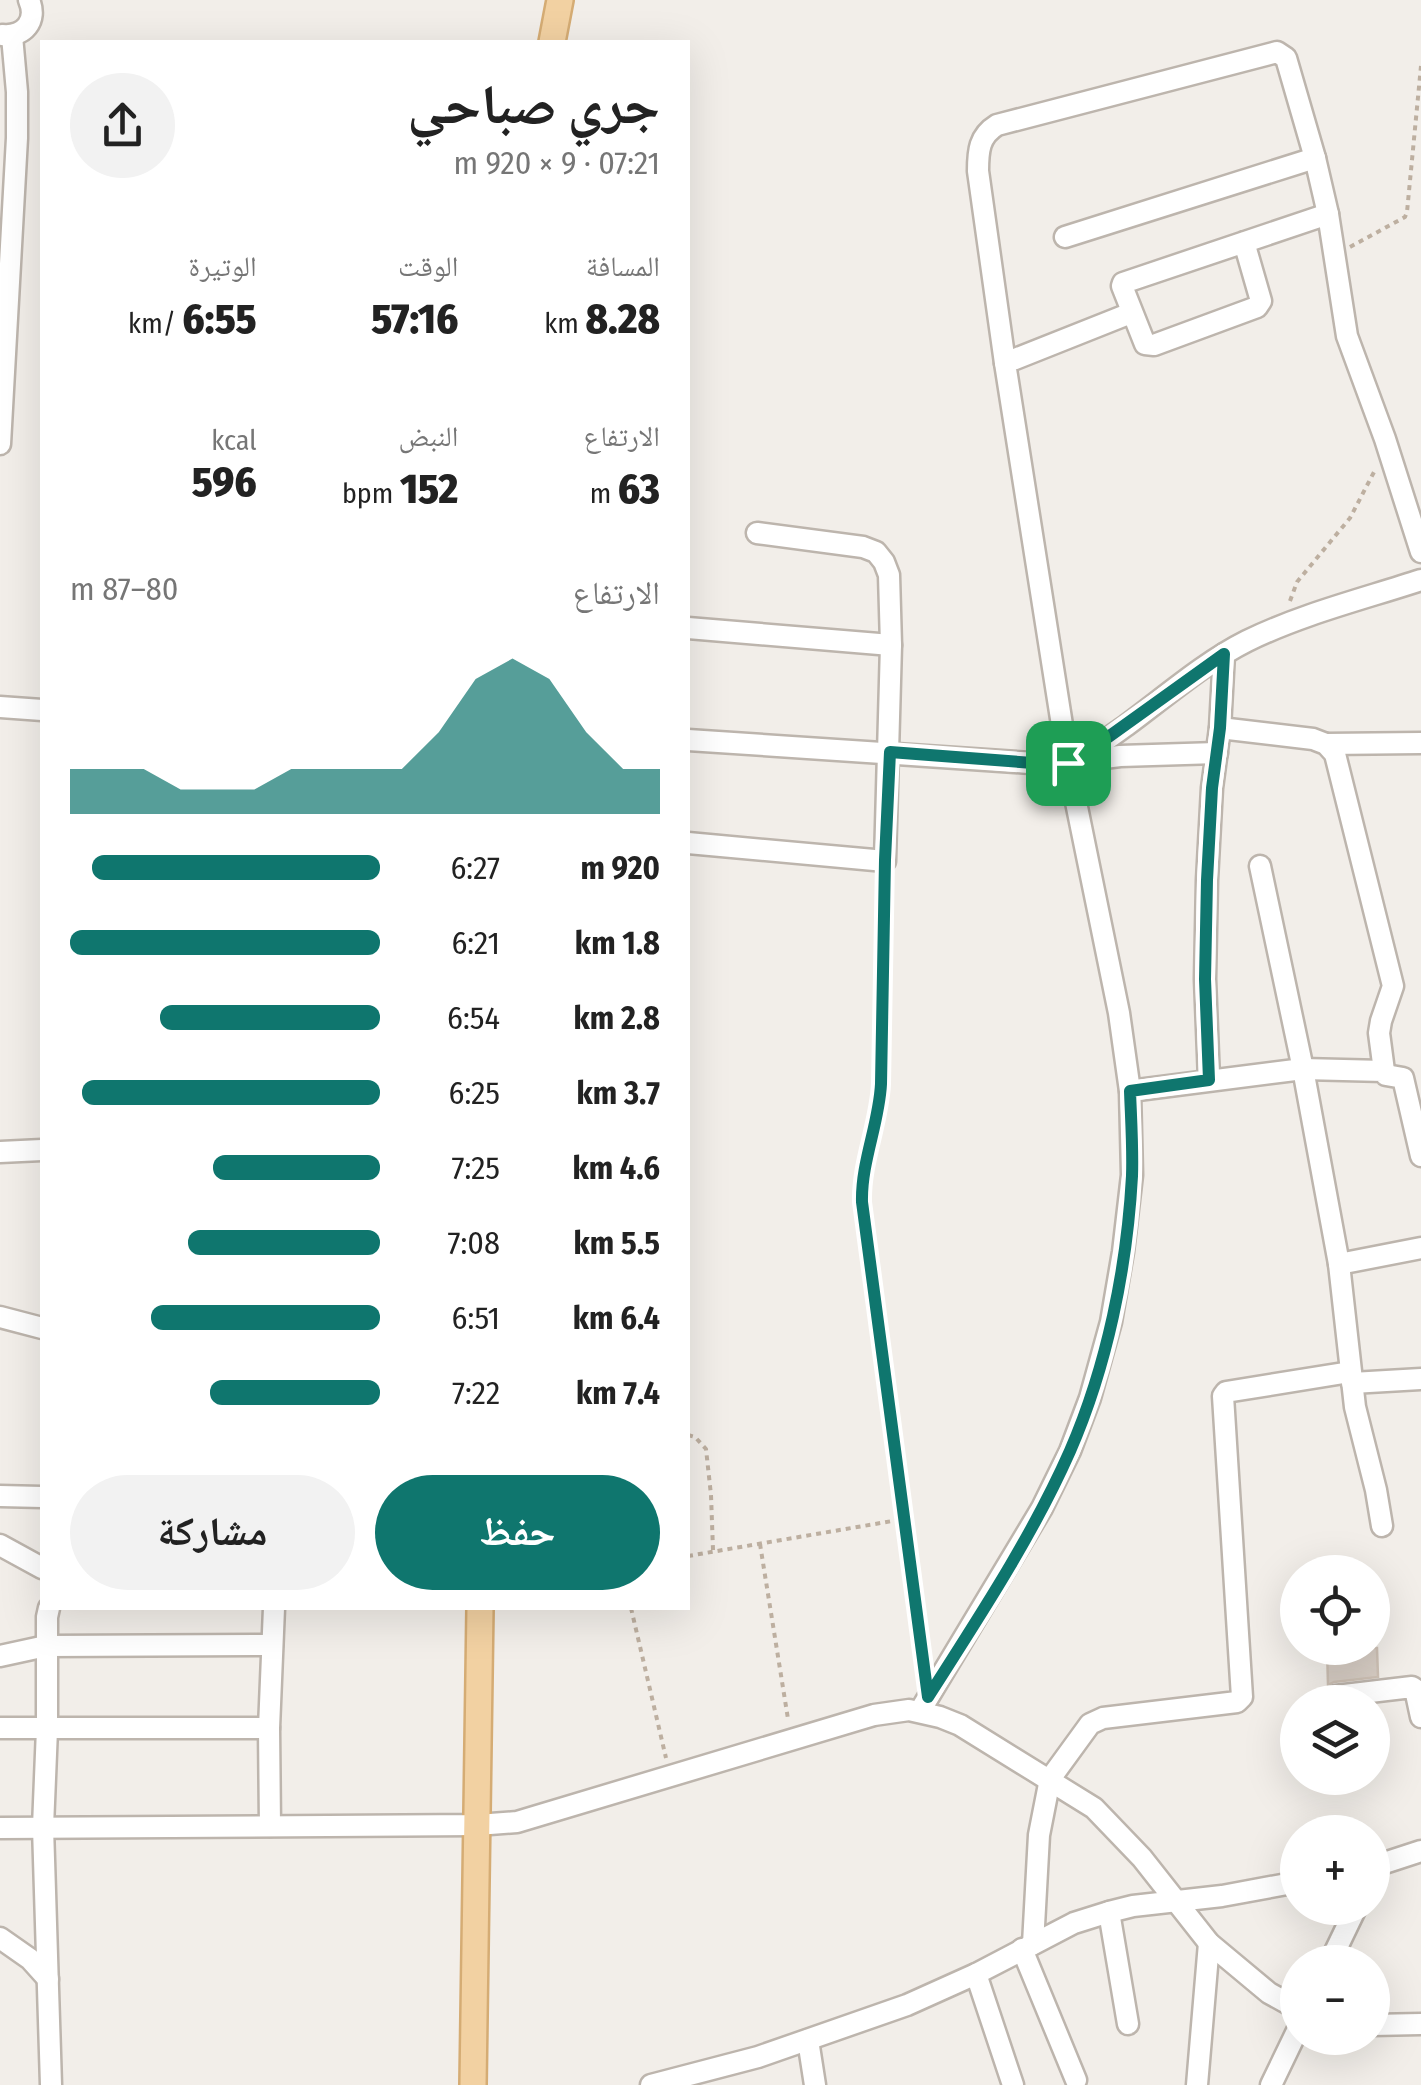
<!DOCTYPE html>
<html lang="ar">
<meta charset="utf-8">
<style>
body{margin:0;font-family:"Fira Sans Condensed","Noto Naskh Arabic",sans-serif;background:#f2f2f2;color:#222;direction:rtl;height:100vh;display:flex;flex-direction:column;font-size:38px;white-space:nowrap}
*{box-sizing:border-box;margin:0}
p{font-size:32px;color:#767676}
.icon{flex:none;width:55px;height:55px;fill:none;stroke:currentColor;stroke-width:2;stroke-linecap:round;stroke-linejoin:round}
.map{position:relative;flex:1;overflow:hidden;direction:ltr}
.drawer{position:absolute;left:40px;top:40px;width:650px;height:1570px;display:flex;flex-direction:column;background:#fff;border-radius:0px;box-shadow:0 10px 40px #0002;direction:rtl}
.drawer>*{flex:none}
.buttons{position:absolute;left:1280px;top:1555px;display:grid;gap:20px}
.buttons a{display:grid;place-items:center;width:110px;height:110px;border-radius:50%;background:#fff;box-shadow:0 10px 40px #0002;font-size:50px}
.pin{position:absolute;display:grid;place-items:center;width:85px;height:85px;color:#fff;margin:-42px;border-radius:20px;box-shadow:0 5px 15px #0006}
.round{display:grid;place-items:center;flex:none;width:105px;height:105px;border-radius:52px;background:#f2f2f2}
.summary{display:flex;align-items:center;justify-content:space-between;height:170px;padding:0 30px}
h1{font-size:55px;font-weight:800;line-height:75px}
.metrics{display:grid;grid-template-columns:repeat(3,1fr);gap:15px;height:170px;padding:10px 30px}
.metrics div{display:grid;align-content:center}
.metrics b{font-size:42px;font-weight:800}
.metrics small{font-size:28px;font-weight:400}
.metrics p{font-size:28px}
.chart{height:280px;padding:20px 30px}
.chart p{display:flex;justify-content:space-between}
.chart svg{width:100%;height:180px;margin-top:10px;fill:#0f766e;opacity:.7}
.cta{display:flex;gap:20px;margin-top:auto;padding:20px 30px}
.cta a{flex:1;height:115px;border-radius:60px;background:#0f766e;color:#fff;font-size:40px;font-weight:800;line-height:115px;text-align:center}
.cta a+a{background:#f2f2f2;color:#222}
ul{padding:0 30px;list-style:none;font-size:32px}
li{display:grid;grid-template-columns:160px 120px 1fr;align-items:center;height:75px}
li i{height:25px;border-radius:12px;background:#0f766e}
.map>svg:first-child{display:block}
</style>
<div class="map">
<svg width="1421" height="2085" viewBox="0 0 1421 2085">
<rect width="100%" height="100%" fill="#f2eee9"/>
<!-- building -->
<path fill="#d6ccc3" stroke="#cdc0b4" stroke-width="2.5" d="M 1327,1648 L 1377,1648 L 1378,1677 L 1334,1682 L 1328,1685 Z"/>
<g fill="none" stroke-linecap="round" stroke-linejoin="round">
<!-- minor casing -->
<g stroke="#bdb5ad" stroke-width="25">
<g id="minor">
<path d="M 2,35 C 24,37 38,21 29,0"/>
<path d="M 1065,237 L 1315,158"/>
<path d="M 1244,242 L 1261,301 L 1257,307 L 1154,345 L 1145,344 L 1122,286 L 1123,283 L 1328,214"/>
<path d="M 1005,363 L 978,171 C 978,151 979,136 997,125 L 1277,52 L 1286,58 L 1315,158 L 1328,214 L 1347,336 L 1385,439 L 1421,552"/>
<path d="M 0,444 L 17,138 L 17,92 L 12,36"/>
<path d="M 688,628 L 891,645"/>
<path d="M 0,707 L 42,710"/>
<path d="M 1220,728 L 1313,739 L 1326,744 L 1335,754 L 1393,986 L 1381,1021 L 1379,1033 L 1384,1071"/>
<path d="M 688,740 L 1046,764 C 1078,764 1101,743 1127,725 C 1165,697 1205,662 1247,641 C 1302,614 1363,599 1421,580"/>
<path d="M 1326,744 L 1421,743"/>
<path d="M 1080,761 L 1120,756 L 1217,753"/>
<path d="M 688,843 L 885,861 L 891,645 L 889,575 L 884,562 L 876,552 L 863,547 L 757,533"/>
<path d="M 1260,866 L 1303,1069 L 1339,1264 L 1355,1407 L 1376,1490 L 1382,1526"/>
<path d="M 1209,1080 L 1205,979 L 1207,880 L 1212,788 L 1220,728 L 1224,654"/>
<path d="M 1130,1091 L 1303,1069 L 1384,1071 L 1386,1075 L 1403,1078 L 1421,1156"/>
<path d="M 0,1152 L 42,1150"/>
<path d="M 1339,1264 L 1421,1248"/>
<path d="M 0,1317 L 42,1328"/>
<path d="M 1352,1383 L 1421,1379"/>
<path d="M 0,1496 L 42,1497"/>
<path d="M 0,1545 L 42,1568"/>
<path d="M 49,1608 L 47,1617 L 47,1729 L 43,1827 L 51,2085"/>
<path d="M 0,1656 L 46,1646 L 272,1645"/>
<path d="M 1336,1696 L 1412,1687 L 1415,1689 L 1421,1717"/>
<path d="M 920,1711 L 1042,1508 L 1070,1451 L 1090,1398 L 1111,1322 L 1123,1252 L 1132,1175 L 1130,1091 L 1119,1013 L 1068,763 L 1005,363 L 1131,313"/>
<path d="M 0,1728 L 269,1728"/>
<path d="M 270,1826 L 269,1728 L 274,1608"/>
<path d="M 0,1828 L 477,1825 L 517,1822 L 874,1715 L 909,1710 L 940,1717 L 960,1725 L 1094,1808 L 1142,1858 L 1209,1943 L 1269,1993 L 1298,2009"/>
<path d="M 1372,1867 L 1421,1851"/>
<path d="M 1109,1912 L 1128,2024"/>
<path d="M 0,1938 L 30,1959 L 48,1979"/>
<path d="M 1033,1944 L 1039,1835 L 1050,1779 L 1090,1724 L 1103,1718 L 1237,1702 L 1242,1697 L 1223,1396 L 1226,1392 L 1350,1372"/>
<path d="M 1022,1949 L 1076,2080"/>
<path d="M 1330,1962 L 1356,1908"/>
<path d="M 976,1974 L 1013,2085"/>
<path d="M 1372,2025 L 1421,2024"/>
<path d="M 808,2040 L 815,2085"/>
<path d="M 651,2085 L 758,2057 L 907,2005 L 976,1974 L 1074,1923 L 1109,1912 L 1133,1906 L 1222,1896 L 1298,1882"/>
<path d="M 1197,2085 L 1209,1943"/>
<path d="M 1271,2085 L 1298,2029"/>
</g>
</g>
<!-- major casing -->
<g stroke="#d5ac74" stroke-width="30">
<g id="major">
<path d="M 552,42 L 560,0"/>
<path d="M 473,2085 L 480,1608"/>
</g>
</g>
<!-- path -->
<g stroke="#bdafa0" stroke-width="4" stroke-dasharray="5 5" stroke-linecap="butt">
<path d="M 1350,247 L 1405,217 L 1407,212 L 1421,66"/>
<path d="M 1290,601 L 1297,582 L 1350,518 L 1374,472"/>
<path d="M 885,878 L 881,1084 C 878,1124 860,1162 862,1202 L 924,1667"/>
<path d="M 688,1435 L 695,1437 L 706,1449 L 711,1495 L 713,1550"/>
<path d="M 760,1544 L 788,1719"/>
<path d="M 688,1556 L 904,1519"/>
<path d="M 631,1608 L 666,1758"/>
</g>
<!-- minor -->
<use href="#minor" stroke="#fff" stroke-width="20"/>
<!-- major -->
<use href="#major" stroke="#f2d1a2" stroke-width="25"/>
</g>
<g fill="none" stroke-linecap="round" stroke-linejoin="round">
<!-- route casing -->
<g stroke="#fff" stroke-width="20">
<path id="route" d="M 1224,654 L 1220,728 L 1212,788 L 1207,880 L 1205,979 L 1209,1080 L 1130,1091 C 1131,1119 1133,1148 1132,1176 C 1127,1268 1107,1366 1070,1451 C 1032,1537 979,1617 928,1697 L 862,1202 C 861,1162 879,1124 881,1084 L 885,860 L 890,752 L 1046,764 L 1068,763 L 1079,758 Z"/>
</g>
<!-- route -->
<use href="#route" stroke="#0f766e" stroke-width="12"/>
</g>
</svg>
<div class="buttons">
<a><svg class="icon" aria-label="locate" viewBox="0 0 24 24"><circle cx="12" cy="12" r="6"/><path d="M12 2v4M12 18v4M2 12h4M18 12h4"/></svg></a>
<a><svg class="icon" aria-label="layers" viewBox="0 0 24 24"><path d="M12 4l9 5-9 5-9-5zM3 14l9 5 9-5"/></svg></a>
<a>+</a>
<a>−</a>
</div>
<div class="pin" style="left:1068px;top:763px;background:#1e9e55"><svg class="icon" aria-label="arrive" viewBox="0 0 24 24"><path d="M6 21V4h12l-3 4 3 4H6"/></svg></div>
<section class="drawer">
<div class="summary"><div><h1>جري صباحي</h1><p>07:21 · 9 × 920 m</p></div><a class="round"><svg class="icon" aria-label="share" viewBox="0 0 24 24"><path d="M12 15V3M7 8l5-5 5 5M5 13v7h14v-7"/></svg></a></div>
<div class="metrics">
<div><p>المسافة</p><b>8.28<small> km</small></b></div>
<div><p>الوقت</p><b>57:16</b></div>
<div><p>الوتيرة</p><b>6:55<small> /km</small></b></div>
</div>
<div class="metrics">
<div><p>الارتفاع</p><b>63<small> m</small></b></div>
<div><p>النبض</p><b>152<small> bpm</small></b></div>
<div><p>kcal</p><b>596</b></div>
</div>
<div class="chart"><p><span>الارتفاع</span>80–87 m</p>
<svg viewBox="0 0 160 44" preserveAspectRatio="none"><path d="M0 44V33L10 33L20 33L30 38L40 38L50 38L60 33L70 33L80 33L90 33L100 24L110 11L120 6L130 11L140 24L150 33L160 33V44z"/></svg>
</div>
<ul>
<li><b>920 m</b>6:27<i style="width:93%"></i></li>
<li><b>1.8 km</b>6:21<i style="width:100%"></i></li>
<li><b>2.8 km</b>6:54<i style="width:71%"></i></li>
<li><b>3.7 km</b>6:25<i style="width:96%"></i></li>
<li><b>4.6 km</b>7:25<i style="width:54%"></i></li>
<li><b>5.5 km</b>7:08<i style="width:62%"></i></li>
<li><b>6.4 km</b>6:51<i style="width:74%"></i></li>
<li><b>7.4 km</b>7:22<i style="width:55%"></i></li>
</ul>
<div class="cta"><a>حفظ</a><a>مشاركة</a></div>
</section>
</div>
